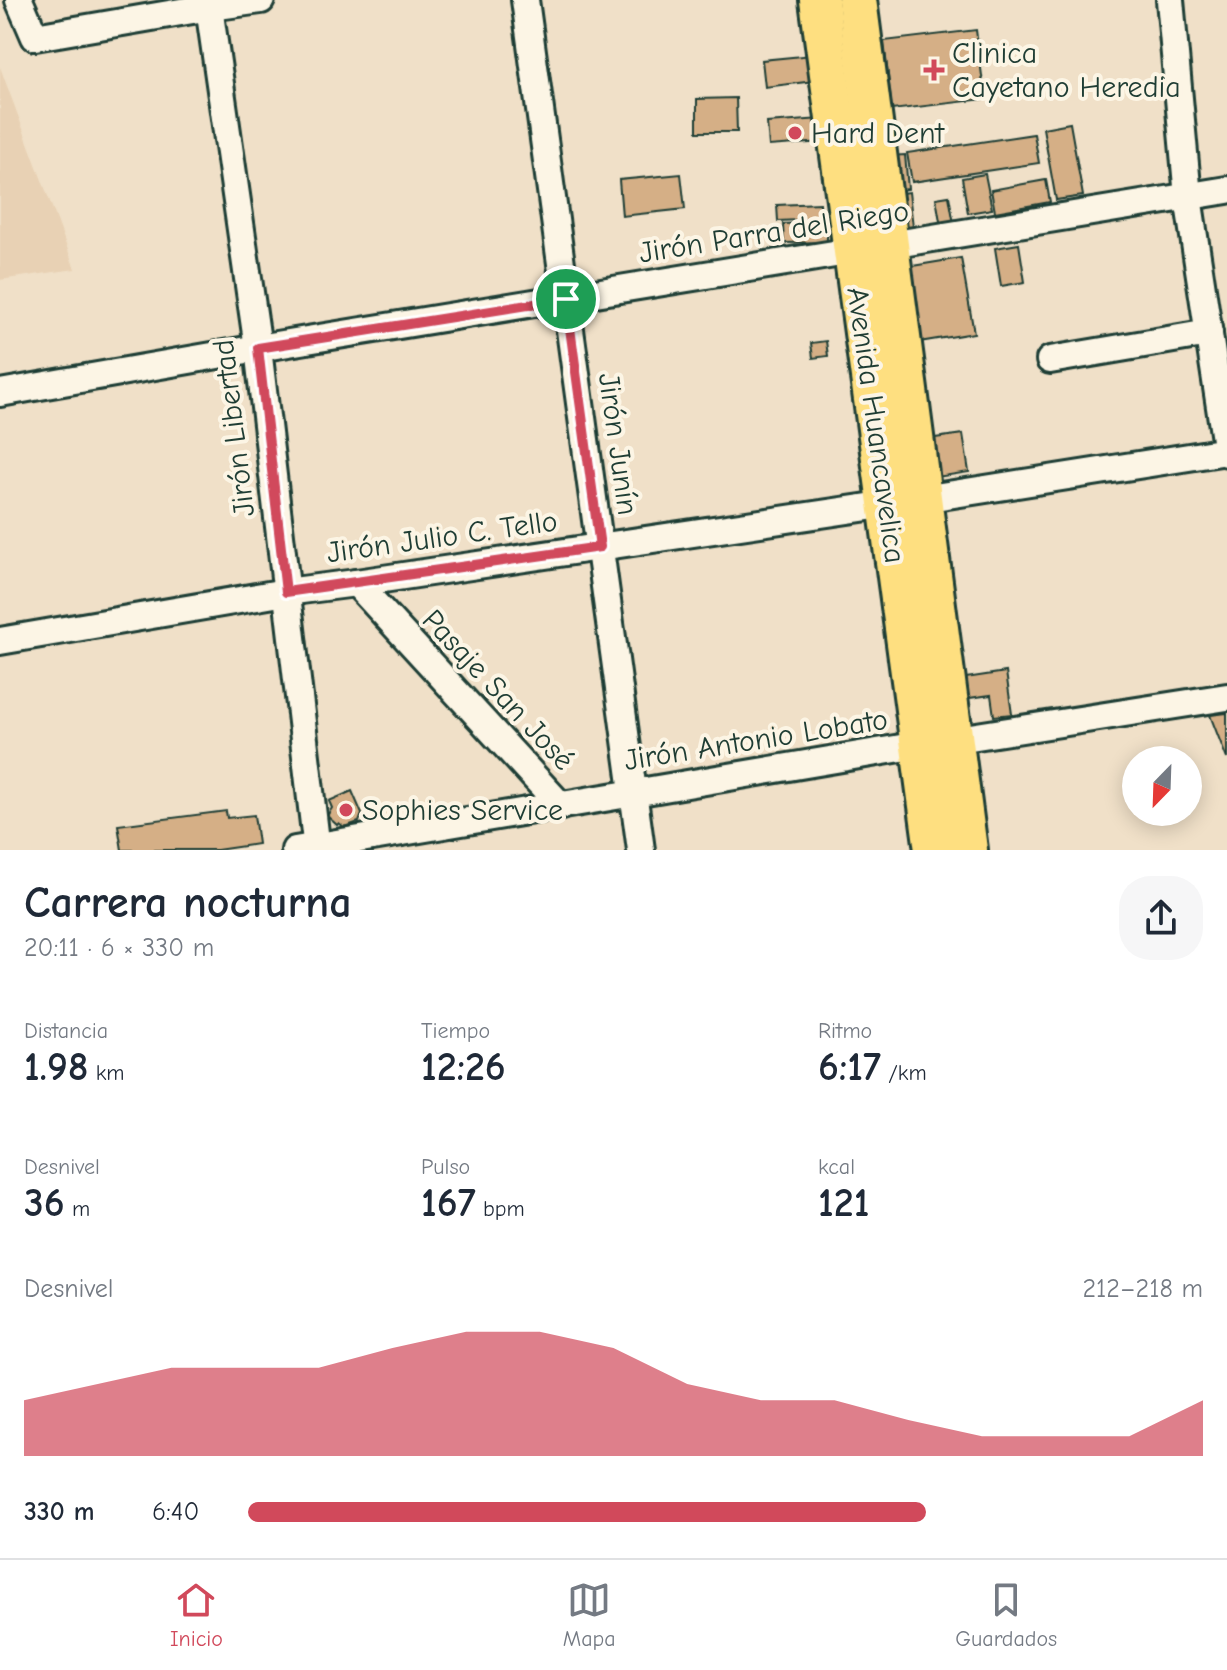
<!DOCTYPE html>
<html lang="es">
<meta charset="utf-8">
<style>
body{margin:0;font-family:"Comic Neue",sans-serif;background:#f6f6f7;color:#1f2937;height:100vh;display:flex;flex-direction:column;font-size:30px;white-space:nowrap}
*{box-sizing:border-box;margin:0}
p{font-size:26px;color:#747a83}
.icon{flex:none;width:44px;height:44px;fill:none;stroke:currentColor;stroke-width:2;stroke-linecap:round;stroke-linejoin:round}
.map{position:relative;height:850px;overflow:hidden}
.details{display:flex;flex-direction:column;background:#fff;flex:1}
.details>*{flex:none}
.needle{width:52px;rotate:203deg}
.tools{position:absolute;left:1122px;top:746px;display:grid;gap:16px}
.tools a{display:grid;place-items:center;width:80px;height:80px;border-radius:50%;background:#fff;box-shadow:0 4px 20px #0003;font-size:40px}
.pin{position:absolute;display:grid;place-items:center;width:68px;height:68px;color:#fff;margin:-34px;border:4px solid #fff;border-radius:50%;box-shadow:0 2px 8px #0007}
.round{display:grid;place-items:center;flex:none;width:84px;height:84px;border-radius:32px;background:#f6f6f7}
.headline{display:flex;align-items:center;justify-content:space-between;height:136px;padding:0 24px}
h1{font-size:44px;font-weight:700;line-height:60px}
.metrics{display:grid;grid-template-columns:repeat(3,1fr);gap:12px;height:136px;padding:8px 24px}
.metrics div{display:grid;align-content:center}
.metrics b{font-size:40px;font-weight:700}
.metrics small{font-size:22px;font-weight:400}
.metrics p{font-size:22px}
.chart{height:224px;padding:16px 24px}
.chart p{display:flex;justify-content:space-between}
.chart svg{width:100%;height:144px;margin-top:8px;fill:#d1495b;opacity:.7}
ul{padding:0 24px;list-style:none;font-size:26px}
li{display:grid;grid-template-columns:128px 96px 1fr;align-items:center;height:60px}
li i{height:20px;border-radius:10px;background:#d1495b}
.dock{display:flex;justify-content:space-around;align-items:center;height:112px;border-top:2px solid #e0e1e3;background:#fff;font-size:22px;color:#747a83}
.dock a{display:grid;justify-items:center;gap:4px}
.dock .selected{color:#d1495b}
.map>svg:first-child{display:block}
</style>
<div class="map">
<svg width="1227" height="850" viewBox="0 0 1227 850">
<rect width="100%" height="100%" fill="#f0e0c8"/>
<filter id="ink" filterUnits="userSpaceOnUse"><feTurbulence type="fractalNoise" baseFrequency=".0125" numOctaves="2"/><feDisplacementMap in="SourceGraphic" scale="16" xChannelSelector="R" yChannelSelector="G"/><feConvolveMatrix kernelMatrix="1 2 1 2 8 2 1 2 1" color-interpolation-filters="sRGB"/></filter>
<g filter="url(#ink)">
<!-- built -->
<path fill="#e8d1b4" d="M 0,67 L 75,269 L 0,280 Z"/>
<!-- building -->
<g fill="#d5af86" stroke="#1f3d34" stroke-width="2">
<path d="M 976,30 L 985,99 L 892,110 L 884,41 Z"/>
<path d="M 812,55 L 814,81 L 765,87 L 762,60 Z"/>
<path d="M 736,98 L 737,132 L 697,132 L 697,99 Z"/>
<path d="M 821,119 L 823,142 L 769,146 L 767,123 Z"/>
<path d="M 1070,123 L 1083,196 L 1056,200 L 1043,128 Z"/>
<path d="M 1034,134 L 1039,163 L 912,182 L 907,153 Z"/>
<path d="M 905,155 L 908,189 L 893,191 L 889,156 Z"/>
<path d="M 681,174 L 685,209 L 622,216 L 619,180 Z"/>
<path d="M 985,174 L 992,209 L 968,213 L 962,178 Z"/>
<path d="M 1046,180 L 1050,202 L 995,212 L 991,190 Z"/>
<path d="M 909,192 L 913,227 L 897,229 L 893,194 Z"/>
<path d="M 949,196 L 954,224 L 941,227 L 936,198 Z"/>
<path d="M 820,203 L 821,219 L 778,221 L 777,205 Z"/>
<path d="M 827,222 L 827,242 L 784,243 L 783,224 Z"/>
<path d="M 1019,244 L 1025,282 L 1001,286 L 995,248 Z"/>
<path d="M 961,258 L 974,333 L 907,344 L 894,269 Z"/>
<path d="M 826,341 L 828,356 L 813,358 L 811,343 Z"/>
<path d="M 963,434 L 969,472 L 937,477 L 921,440 Z"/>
<path d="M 1006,672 L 1012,714 L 994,716 L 991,695 L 962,699 L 959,679 Z"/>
<path d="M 1227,713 L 1227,759 L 1210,715 Z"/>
<path d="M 352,791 L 362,814 L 359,822 L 344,827 L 339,823 L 337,825 L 327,816 L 332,808 L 329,801 Z"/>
<path d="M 226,811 L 227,818 L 254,815 L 258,844 L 217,850 L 122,850 L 118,825 Z"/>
</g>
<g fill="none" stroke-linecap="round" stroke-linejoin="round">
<!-- minor casing -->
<g stroke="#1f3d34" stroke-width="32">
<g id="minor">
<path d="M 19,0 L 35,37 L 210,7 L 261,0"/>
<path d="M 208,0 L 258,348 L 317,850"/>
<path d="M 525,0 L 641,850"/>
<path d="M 1170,0 L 1188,197 L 1227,453"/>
<path d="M 1050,360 L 1209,333"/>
<path d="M 0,393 L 258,348 L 1227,190"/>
<path d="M 356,583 L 561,806"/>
<path d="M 0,641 L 286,592 L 356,583 L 922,499 L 1227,451"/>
<path d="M 295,850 L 919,745 L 1227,697"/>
</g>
</g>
<!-- highway casing -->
<g stroke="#1f3d34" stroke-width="44">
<g id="highway">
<path d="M 819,0 L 934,850"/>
<path d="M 857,0 L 968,850"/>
</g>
</g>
<!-- minor -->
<use href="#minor" stroke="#fcf5e5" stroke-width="26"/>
<!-- highway -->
<use href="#highway" stroke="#fedf80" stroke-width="38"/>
</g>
</g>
<g fill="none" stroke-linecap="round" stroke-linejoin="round" filter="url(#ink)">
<!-- route casing -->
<g stroke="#fff" stroke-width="16">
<path id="route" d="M 566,299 L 600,547 L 286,592 L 258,348 Z"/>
</g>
<!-- route -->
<use href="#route" stroke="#d1495b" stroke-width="10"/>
</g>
<!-- markers -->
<g fill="#d1495b" stroke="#fcf5e5" stroke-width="3">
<path d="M930 58h8v8h8v8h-8v8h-8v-8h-8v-8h8z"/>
<circle cx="795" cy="133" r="8"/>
<circle cx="346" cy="810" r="8"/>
</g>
<g text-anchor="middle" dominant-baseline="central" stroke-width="8" stroke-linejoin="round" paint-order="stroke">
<!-- poi labels -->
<g font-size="30" fill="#1f3d34" stroke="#fcf5e5" text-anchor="start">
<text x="952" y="53">Clinica<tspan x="952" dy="34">Cayetano Heredia</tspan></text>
<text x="811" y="133">Hard Dent</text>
<text x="362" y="810">Sophies Service</text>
</g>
<!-- street labels -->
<g font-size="30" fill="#1f3d34" stroke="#fcf5e5">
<text transform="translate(774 232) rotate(-9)">Jirón Parra del Riego</text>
<text transform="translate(876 425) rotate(82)">Avenida Huancavelica</text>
<text transform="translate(234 428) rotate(-97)">Jirón Libertad</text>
<text transform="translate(618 444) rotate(82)">Jirón Junín</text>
<text transform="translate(442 537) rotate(-8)">Jirón Julio C. Tello</text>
<text transform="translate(498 690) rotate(47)">Pasaje San José</text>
<text transform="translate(756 740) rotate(-9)">Jirón Antonio Lobato</text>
</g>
</g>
</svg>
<div class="tools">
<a><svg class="needle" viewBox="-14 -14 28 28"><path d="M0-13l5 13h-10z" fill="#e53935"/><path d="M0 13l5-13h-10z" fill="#747a83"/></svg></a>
</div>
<div class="pin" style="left:566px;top:299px;background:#1e9e55"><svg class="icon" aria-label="arrive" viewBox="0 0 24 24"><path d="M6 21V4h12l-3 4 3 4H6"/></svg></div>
</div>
<section class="details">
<div class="headline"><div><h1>Carrera nocturna</h1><p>20:11 · 6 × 330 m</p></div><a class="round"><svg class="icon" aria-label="share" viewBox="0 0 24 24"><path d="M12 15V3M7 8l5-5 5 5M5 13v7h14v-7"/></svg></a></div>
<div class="metrics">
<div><p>Distancia</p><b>1.98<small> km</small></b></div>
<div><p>Tiempo</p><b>12:26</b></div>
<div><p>Ritmo</p><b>6:17<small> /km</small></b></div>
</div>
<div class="metrics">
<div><p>Desnivel</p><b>36<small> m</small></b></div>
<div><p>Pulso</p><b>167<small> bpm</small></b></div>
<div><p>kcal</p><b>121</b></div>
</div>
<div class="chart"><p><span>Desnivel</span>212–218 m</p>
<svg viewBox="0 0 160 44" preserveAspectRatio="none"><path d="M0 44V27L10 22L20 17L30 17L40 17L50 11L60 6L70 6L80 11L90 22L100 27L110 27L120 33L130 38L140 38L150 38L160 27V44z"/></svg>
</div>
<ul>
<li><b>330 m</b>6:40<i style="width:71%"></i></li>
</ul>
</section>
<nav class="dock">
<a class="selected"><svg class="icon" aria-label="home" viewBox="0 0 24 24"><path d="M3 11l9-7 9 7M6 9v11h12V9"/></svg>Inicio</a>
<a><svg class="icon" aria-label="map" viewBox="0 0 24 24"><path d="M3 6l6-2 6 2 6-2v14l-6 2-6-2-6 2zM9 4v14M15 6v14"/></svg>Mapa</a>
<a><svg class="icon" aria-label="saved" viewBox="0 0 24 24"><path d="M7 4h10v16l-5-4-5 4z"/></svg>Guardados</a>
</nav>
